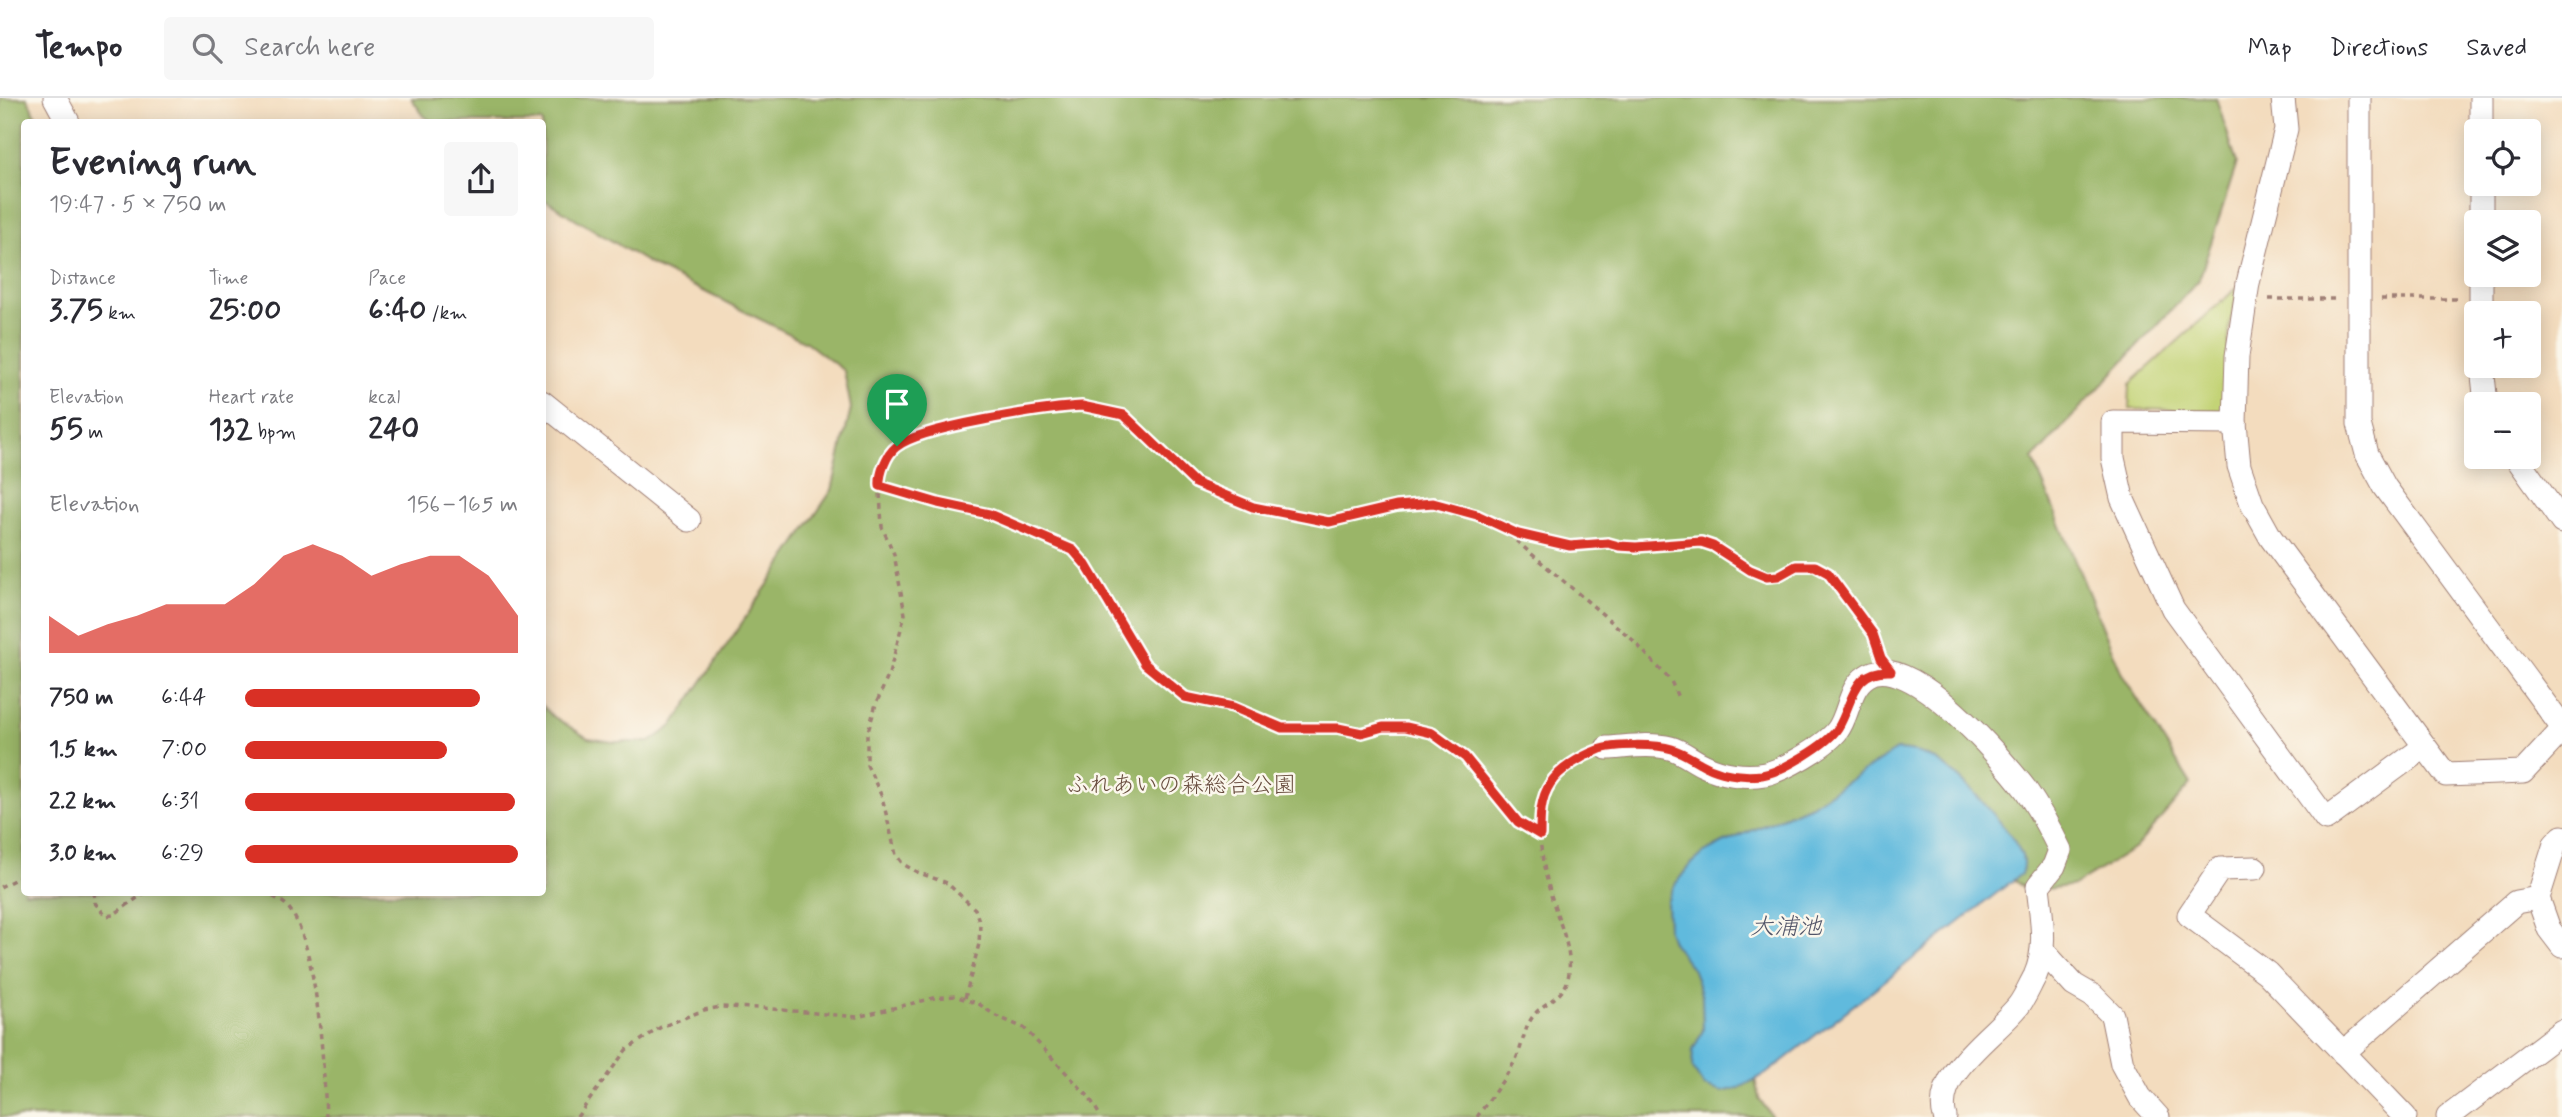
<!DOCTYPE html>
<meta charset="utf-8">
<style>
body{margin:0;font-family:Mynerve,"Klee One",sans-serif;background:#f7f7f7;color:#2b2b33;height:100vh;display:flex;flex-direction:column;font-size:26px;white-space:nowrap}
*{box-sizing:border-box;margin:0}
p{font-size:23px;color:#7c7c81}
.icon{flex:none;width:38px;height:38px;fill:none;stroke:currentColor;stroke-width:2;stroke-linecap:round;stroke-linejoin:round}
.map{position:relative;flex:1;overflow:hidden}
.sheet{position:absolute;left:21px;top:21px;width:525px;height:777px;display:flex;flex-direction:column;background:#fff;border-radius:7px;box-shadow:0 4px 18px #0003}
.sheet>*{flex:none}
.buttons{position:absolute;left:2464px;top:21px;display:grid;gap:14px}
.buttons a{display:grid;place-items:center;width:77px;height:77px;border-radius:7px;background:#fff;box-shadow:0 4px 18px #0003;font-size:35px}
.pin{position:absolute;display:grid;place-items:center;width:60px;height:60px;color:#fff;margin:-72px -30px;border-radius:50% 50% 50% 0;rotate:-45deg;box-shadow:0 0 7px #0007}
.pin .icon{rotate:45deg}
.round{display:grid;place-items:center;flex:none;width:74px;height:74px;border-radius:7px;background:#f7f7f7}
.overview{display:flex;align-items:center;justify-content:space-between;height:119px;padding:0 28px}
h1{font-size:38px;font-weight:700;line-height:52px}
.metrics{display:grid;grid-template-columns:repeat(3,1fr);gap:10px;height:119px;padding:7px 28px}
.metrics div{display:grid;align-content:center}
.metrics b{font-size:30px;font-weight:700}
.metrics small{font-size:19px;font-weight:400}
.metrics p{font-size:19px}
.chart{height:196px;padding:14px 28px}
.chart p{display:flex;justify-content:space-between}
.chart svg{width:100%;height:126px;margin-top:7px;fill:#d93025;opacity:.7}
ul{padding:0 28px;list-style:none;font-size:23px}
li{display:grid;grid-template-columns:112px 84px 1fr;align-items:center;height:52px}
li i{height:18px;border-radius:9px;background:#d93025}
header{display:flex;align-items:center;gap:42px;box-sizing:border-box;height:98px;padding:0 35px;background:#fff;border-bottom:2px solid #e1e1e2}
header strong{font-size:33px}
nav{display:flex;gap:38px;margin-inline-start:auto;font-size:24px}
.search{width:490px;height:63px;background:#f7f7f7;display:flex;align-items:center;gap:18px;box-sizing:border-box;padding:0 24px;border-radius:7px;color:#7c7c81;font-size:26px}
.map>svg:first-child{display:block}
</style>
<header>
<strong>Tempo</strong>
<div class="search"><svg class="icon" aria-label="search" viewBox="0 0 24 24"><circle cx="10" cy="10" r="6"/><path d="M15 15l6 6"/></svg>Search here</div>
<nav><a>Map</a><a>Directions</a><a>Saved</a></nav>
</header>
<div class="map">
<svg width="2562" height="1019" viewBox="0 0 2562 1019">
<rect width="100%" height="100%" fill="#fbf7ec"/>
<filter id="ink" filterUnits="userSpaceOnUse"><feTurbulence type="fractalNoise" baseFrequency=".0143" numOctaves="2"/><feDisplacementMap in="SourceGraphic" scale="14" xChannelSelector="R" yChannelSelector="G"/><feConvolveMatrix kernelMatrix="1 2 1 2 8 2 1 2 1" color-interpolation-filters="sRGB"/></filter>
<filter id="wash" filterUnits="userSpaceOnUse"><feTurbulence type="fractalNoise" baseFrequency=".00686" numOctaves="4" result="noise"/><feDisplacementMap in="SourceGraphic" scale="28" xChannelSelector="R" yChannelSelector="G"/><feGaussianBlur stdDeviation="1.57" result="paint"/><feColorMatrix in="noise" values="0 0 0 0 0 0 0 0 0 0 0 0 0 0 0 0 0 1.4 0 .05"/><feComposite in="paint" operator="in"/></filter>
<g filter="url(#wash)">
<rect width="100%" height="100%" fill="#f3dcbe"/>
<!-- green -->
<path fill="#c3d376" stroke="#867950" stroke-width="2" d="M 2240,187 L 2230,226 L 2223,313 L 2129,311 L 2130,286 Z"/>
<!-- forest -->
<path fill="#9ab567" stroke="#726a49" stroke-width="2" d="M 0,0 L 27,0 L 39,24 L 24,24 L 24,794 L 542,794 L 543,608 L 551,617 L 588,640 L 613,644 L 650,644 L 672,628 L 832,392 L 851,310 L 844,273 L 806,244 L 655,169 L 543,101 L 542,24 L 433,24 L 424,18 L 411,0 L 2216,0 L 2237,65 L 2199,182 L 2033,361 L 2122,576 L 2191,686 L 2135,750 L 2075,787 L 2039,792 L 2023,789 L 1999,772 L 1749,953 L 1759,1000 L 1772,1019 L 0,1019 Z"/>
<!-- water -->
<path fill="#60badd" stroke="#556c84" stroke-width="2" d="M 1896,652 C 1909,652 1920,654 1932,660 C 1957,672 2009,730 2021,755 C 2024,762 2024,768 2021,776 L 1766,976 L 1739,990 L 1722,994 L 1704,988 L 1692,969 L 1693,952 L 1703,932 L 1702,899 L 1693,872 L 1672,844 L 1668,832 L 1667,804 L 1674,788 L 1689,768 L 1704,755 L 1723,745 L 1811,707 Z"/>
</g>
<g filter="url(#ink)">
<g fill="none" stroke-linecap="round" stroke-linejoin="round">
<!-- street casing -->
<g stroke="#9e7e74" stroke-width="25">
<g id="street">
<path d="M 55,0 L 68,24"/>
<path d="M 2283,0 L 2286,31 L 2248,185 L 2237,258 L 2235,325 L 2239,368 L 2252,406 L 2271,440 L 2446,677 L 2523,674 L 2562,632"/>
<path d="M 2359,0 L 2359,326 L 2367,356 L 2385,389 L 2562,629"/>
<path d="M 2481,0 L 2481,33"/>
<path d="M 2481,86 L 2481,124"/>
<path d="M 2481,177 L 2481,215"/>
<path d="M 2482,268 L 2486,306"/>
<path d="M 542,304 L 689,422"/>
<path d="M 2235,325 L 2113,324 L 2113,360 L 2122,400 L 2173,511 L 2326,721 L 2424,649"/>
<path d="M 2516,359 L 2562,424"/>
<path d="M 1607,650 C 1627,649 1650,645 1670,650 C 1682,653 1692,662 1703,667 C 1721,676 1745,680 1765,676 C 1784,672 1825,648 1837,633 C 1850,616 1848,590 1867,578 C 1908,550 2003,662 2026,692 C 2039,711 2050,731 2060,752 L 2054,768 L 2038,788 C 2041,818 2048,849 2035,878 C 2030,887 2025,899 2019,907 C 1996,937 1932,975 1945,1019"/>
<path d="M 2562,739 L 2555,746 L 2538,800 L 2549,831 L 2562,848"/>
<path d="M 2255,770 L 2220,771 L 2189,817 L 2267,875 L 2405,1019"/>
<path d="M 2043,853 L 2074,887 L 2093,898 L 2112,917 L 2122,966 L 2140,999 L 2158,1019"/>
<path d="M 2343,955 L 2516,804 L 2538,800"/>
<path d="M 2448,1019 L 2562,933"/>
</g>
</g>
<!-- path -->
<g stroke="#9e7e74" stroke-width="3.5" stroke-dasharray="5 5" stroke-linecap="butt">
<path d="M 2269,201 L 2338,201"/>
<path d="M 2381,201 L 2460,201"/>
<path d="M 880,388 L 938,405 L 989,416 L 1073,452 L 1086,467 L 1145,566 L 1154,576 L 1185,599 L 1232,609 L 1282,630 L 1338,630 L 1362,635 L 1383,629 L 1406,629 L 1432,635 L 1465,659 L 1518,724 L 1540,737"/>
<path d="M 1501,430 L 1633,542 L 1671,583 L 1679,602"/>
<path d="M 0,789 L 24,777"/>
<path d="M 94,794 L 95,805 L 106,818 L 113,817 L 146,794"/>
<path d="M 264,794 C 272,799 282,802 287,808 C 318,842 324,972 326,1019"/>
<path d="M 965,900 L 979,846 L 980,826 L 975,811 L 947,785 L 917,774 L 903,766 L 896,757 L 882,699 L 867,667 L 867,637 L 876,606 L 889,576 L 905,516 L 894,456 L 882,429 L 879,379 L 890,356 L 896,348 L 923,336 L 1055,310 L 1082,308 L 1124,317 L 1195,385 L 1253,409 L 1329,424 L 1397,408 L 1433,405 L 1477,417 L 1518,436 L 1570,448 L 1608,445 L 1619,448 L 1636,449 L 1701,444 L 1713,448 L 1750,472 L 1767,479 L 1778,478 L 1796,468 L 1815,468 L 1828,475 L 1873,536 L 1879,554"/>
<path d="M 577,1019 L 626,952 L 661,929 L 704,912 L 721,909 L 762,910 L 857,919 L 934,900 L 955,898 L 979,906 L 996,918 L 1024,930 L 1089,999 L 1101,1019"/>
<path d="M 1477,1019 C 1490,1000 1505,981 1516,961 C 1523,947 1524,929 1534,917 C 1544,904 1562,900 1567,884 C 1574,862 1564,836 1557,816 C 1545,781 1529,719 1550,686 C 1558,673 1575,664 1588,657"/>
</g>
<!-- street -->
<use href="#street" stroke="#fff" stroke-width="23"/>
</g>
</g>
<g fill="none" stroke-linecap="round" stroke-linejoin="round" filter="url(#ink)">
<!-- route casing -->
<g stroke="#fff" stroke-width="14">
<path id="route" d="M 1082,308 L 1124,317 L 1195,385 L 1253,409 L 1329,424 L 1397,408 L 1433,405 L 1477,417 L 1518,436 L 1570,448 L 1608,445 L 1619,448 L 1636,449 L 1701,444 L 1713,448 L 1750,472 L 1767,479 L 1778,478 L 1796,468 L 1815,468 L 1828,475 L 1873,536 L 1881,560 L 1891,573 C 1851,571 1854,604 1838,630 C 1828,646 1781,674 1762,677 C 1741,679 1718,676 1700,665 C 1691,660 1682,654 1672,651 C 1656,646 1613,646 1598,652 C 1582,658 1559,671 1550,686 C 1540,701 1540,719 1540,737 L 1518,724 L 1465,659 L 1432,635 L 1406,629 L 1383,629 L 1362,635 L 1338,630 L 1282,630 L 1233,609 L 1185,599 L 1145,566 L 1086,467 L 1073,452 L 989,416 L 938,405 L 880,388 C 879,376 886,357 896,349 C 919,329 1047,310 1082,308 Z"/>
</g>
<!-- route -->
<use href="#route" stroke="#d93025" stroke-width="9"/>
</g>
<g text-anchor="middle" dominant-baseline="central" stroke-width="5" stroke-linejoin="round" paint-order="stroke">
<!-- park labels -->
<g font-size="23" fill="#684c3e" stroke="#fbf7ec">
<text x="1181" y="688">ふれあいの森総合公園</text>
</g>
<!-- water labels -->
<g font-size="24" font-style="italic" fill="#525569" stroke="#fbf7ec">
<text x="1786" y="829">大浦池</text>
</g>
</g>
</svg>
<div class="buttons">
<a><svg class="icon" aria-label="locate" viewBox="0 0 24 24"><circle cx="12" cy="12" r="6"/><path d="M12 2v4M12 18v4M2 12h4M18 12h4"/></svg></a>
<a><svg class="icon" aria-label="layers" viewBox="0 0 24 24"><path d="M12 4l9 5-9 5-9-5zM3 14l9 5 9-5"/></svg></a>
<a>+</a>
<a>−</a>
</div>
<div class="pin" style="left:897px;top:348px;background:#1e9e55"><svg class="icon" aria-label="arrive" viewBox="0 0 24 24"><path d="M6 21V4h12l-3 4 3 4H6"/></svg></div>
<section class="sheet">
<div class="overview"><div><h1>Evening run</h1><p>19:47 · 5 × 750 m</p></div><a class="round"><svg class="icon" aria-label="share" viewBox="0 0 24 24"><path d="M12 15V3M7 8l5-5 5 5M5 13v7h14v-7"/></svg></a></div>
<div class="metrics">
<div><p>Distance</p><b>3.75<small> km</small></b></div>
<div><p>Time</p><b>25:00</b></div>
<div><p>Pace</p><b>6:40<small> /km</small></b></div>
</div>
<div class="metrics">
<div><p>Elevation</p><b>55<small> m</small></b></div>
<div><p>Heart rate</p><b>132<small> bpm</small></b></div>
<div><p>kcal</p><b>240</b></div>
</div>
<div class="chart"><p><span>Elevation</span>156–165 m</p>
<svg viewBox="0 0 160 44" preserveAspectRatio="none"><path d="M0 44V31L10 38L20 34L30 31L40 27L50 27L60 27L70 20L80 10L90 6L100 10L110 17L120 13L130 10L140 10L150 17L160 31V44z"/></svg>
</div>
<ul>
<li><b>750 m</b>6:44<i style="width:86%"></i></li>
<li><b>1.5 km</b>7:00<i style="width:74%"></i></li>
<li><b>2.2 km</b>6:31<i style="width:99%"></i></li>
<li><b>3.0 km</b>6:29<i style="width:100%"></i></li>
</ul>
</section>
</div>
